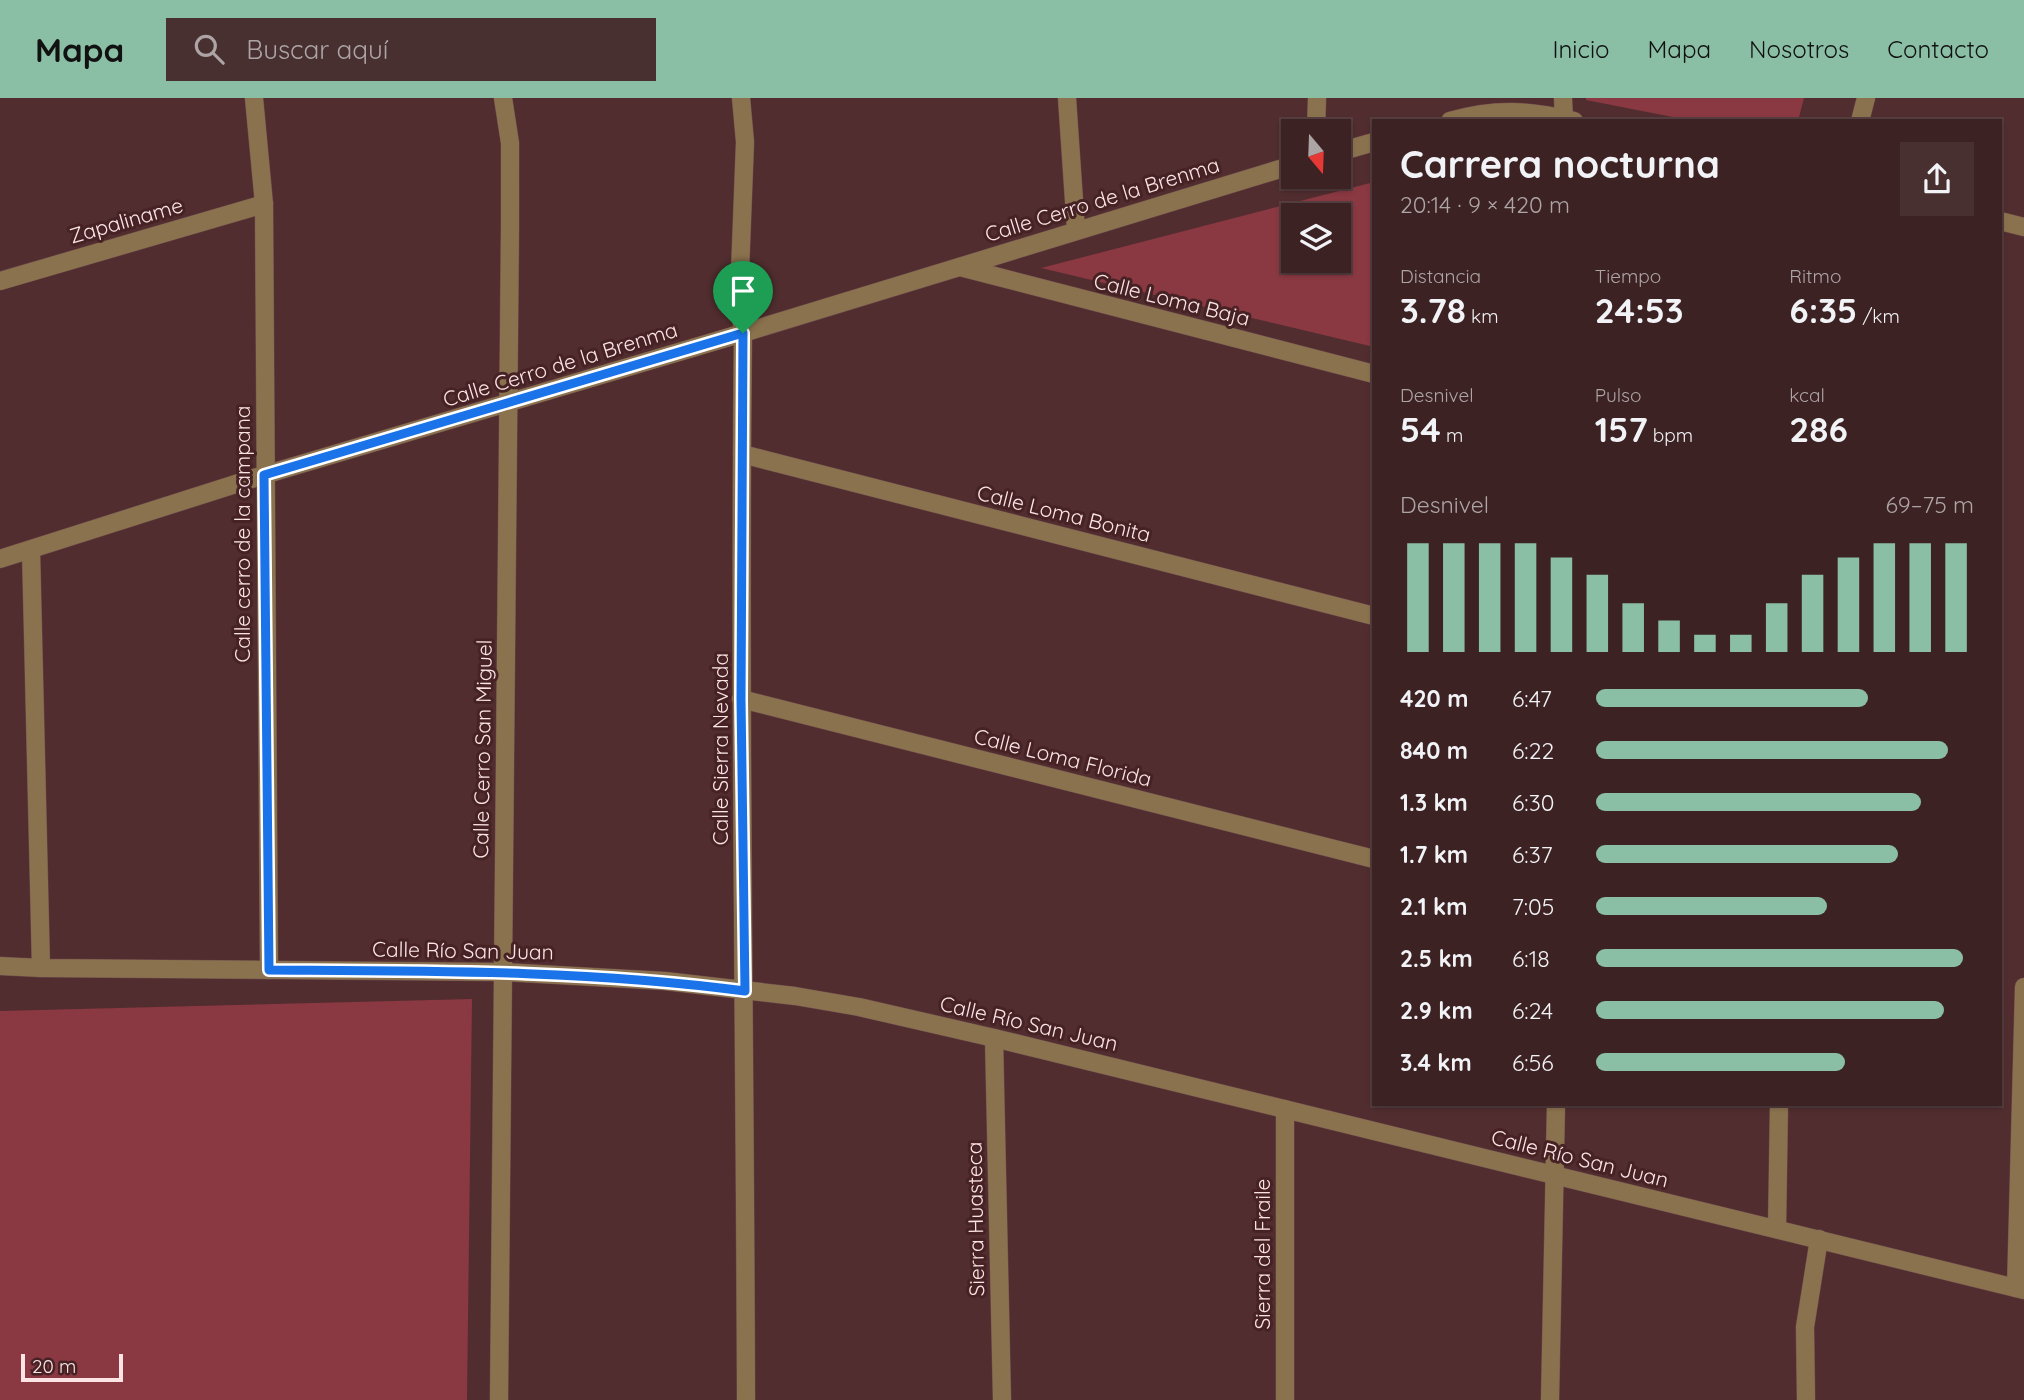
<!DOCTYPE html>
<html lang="es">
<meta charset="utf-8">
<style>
body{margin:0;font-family:Quicksand,sans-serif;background:#482f30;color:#f1f3f6;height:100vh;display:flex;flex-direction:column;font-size:26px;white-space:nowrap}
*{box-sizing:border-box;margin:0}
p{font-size:23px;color:#ada4a6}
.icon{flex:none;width:38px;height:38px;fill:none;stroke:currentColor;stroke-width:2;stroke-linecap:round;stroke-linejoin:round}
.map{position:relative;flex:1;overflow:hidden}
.panel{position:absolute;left:1372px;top:21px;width:630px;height:987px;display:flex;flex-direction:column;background:#3d2223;border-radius:0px;box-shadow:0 2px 5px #0004,0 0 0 2px #563f41}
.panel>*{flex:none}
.needle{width:46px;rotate:161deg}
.controls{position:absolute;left:1281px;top:21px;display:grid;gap:14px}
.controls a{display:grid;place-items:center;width:70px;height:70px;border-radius:0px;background:#3d2223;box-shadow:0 2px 5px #0004,0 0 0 2px #563f41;font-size:35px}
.scale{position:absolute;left:21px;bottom:18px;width:102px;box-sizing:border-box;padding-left:7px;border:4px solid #fce4e4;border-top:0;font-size:19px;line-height:24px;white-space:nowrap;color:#fce4e4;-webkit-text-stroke:5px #462225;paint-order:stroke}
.pin{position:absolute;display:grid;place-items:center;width:60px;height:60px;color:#fff;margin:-72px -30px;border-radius:50% 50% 50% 0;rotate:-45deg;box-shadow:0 0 7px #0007}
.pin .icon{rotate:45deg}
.round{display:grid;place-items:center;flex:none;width:74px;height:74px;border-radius:0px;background:#482f30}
.headline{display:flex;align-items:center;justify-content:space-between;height:119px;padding:0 28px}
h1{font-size:38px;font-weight:700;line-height:52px}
.metrics{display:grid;grid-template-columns:repeat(3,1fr);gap:10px;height:119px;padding:7px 28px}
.metrics div{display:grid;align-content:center}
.metrics b{font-size:35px;font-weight:700}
.metrics small{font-size:19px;font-weight:400}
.metrics p{font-size:19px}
.chart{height:196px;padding:14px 28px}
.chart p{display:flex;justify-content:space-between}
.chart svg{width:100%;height:126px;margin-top:7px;stroke:#8abfa5;stroke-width:6}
ul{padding:0 28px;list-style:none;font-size:23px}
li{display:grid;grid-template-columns:112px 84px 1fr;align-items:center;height:52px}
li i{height:18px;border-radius:9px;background:#8abfa5}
header{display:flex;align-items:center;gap:42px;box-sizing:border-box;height:98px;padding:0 35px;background:#8abfa5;color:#111}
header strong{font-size:33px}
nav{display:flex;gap:38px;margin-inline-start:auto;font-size:24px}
.search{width:490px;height:63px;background:#482f30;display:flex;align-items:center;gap:18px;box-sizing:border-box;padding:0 24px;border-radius:0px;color:#ada4a6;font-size:26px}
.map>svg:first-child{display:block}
</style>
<header>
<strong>Mapa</strong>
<div class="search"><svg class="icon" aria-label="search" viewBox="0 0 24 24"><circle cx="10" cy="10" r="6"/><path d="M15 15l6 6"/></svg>Buscar aquí</div>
<nav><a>Inicio</a><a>Mapa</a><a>Nosotros</a><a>Contacto</a></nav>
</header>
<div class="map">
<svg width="2024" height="1302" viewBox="0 0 2024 1302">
<rect width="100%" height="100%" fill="#512d2f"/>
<!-- green -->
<g fill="#8a3841" fill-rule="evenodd">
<path d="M 1586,0 L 1804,0 L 1798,23 L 1693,23 L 1586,2 Z"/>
<path d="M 1374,84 L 1374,249 L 1041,170 ZM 1339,117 L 1339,163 L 1293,163 L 1293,117 Z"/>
<path d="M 472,901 L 467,1302 L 0,1302 L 0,913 Z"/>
</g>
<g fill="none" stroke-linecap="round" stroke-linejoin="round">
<!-- minor casing -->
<g stroke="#6c4a4c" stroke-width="19">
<g id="minor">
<path d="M 254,0 L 264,106 L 269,872"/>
<path d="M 741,0 L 745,44 L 739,200 L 743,235 C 739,591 745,946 746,1302"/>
<path d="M 1067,0 L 1076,132"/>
<path d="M 1563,0 L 1564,23"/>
<path d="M 1450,23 C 1495,10 1530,12 1574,23"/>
<path d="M 1860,23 L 1866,0"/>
<path d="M 1316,33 L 1317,0"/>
<path d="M 1339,54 L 1374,44"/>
<path d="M 2000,123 L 2024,129"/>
<path d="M 960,169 L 1374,276"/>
<path d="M 0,183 L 264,106"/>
<path d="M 742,356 L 1374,518"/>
<path d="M 31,452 L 41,870"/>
<path d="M 0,461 L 264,377 L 743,235 L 1293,67"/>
<path d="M 741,601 L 1374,761"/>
<path d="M 0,868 L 41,870 L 502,874 L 665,883 L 795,898 L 859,909 L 994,940 L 2024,1192"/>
<path d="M 994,940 L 1002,1302"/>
<path d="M 1285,1011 L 1285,1302"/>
<path d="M 1777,1131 L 1779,1006"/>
<path d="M 2016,1190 L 2024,889"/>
<path d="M 499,1302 L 510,128 L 510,45 L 503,0"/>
<path d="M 1550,1302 L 1556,1006"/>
<path d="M 1806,1302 L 1805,1229 L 1819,1141"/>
</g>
</g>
<!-- minor -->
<use href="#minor" stroke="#8b724e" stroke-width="18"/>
</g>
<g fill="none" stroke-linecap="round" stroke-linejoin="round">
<!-- route casing -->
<g stroke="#fff" stroke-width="14">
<path id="route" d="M 743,235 L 741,601 L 745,893 C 587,872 428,873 269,872 L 264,377 Z"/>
</g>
<!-- route -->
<use href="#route" stroke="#1a73e8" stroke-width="9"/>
</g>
<g text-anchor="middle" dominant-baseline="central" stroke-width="6" stroke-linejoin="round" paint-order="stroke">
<!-- street labels -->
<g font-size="21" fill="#fce4e4" stroke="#462225">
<text transform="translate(1102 101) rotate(-17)">Calle Cerro de la Brenma</text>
<text transform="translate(126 122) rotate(-16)">Zapaliname</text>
<text transform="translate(1172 201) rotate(14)">Calle Loma Baja</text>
<text transform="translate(560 266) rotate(-17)">Calle Cerro de la Brenma</text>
<text transform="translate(1064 415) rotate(14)">Calle Loma Bonita</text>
<text transform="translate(242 436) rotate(-90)">Calle cerro de la campana</text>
<text transform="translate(482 651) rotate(-89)">Calle Cerro San Miguel</text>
<text transform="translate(720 651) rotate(-90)">Calle Sierra Nevada</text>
<text transform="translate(1063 659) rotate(14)">Calle Loma Florida</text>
<text transform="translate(463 852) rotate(1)">Calle Río San Juan</text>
<text transform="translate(1029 925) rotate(13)">Calle Río San Juan</text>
<text transform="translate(1580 1060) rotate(14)">Calle Río San Juan</text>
<text transform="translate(975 1121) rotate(-91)">Sierra Huasteca</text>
<text transform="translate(1262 1156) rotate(-90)">Sierra del Fraile</text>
</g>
</g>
</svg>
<div class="controls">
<a><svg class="needle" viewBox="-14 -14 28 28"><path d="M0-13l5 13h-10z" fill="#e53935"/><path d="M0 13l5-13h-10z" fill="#ada4a6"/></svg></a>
<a><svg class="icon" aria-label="layers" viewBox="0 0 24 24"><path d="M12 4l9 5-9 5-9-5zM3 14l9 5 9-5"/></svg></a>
</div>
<div class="scale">20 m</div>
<div class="pin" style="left:743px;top:235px;background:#1e9e55"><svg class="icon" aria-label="arrive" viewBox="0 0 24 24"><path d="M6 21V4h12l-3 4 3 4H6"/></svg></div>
<section class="panel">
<div class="headline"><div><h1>Carrera nocturna</h1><p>20:14 · 9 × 420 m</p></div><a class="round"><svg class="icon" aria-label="share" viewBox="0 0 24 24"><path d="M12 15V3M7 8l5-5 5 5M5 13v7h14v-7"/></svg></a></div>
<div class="metrics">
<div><p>Distancia</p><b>3.78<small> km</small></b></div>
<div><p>Tiempo</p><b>24:53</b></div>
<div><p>Ritmo</p><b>6:35<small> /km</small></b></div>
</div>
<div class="metrics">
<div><p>Desnivel</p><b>54<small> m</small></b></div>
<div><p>Pulso</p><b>157<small> bpm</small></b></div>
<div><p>kcal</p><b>286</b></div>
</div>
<div class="chart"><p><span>Desnivel</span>69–75 m</p>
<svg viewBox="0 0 160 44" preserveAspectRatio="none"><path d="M5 44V6M15 44V6M25 44V6M35 44V6M45 44V11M55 44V17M65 44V27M75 44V33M85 44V38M95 44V38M105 44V27M115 44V17M125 44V11M135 44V6M145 44V6M155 44V6"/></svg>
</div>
<ul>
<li><b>420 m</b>6:47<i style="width:72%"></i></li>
<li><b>840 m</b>6:22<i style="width:93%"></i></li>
<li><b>1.3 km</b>6:30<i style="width:86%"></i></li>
<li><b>1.7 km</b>6:37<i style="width:80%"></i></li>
<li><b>2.1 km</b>7:05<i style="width:61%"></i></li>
<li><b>2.5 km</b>6:18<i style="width:97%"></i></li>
<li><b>2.9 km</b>6:24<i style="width:92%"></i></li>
<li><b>3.4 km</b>6:56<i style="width:66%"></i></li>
</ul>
</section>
</div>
